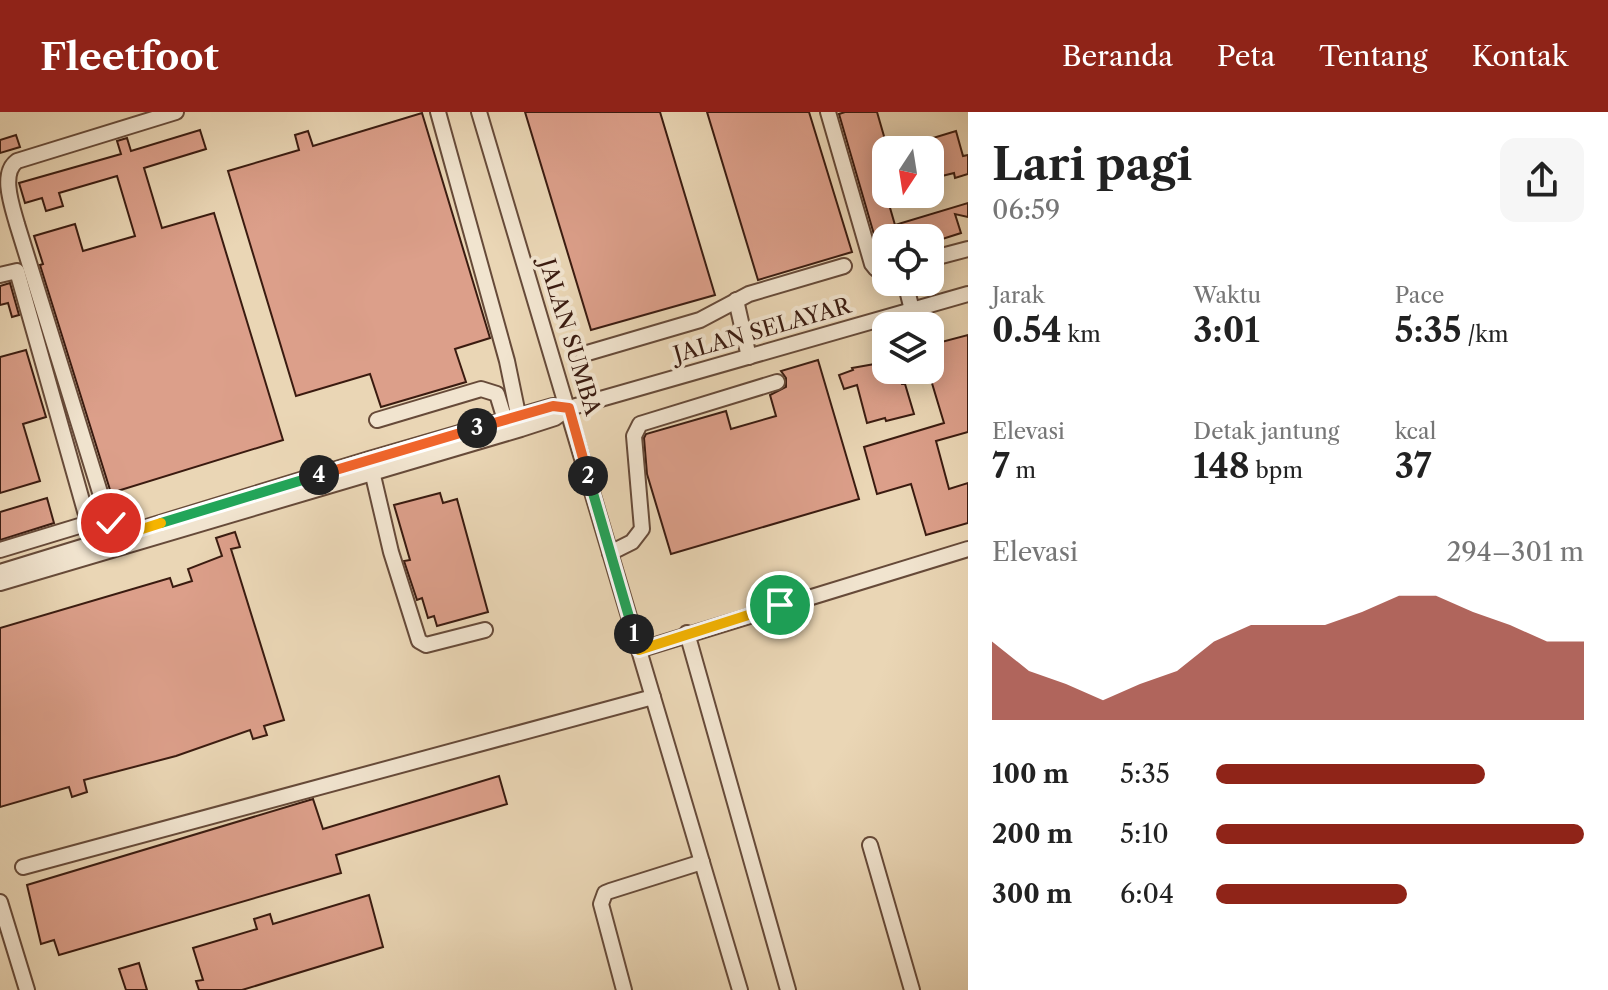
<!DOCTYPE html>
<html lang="id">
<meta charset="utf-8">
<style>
body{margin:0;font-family:"Libre Caslon Text",serif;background:#f6f6f6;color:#222;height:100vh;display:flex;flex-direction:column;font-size:30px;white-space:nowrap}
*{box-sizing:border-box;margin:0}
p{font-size:26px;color:#767676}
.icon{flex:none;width:44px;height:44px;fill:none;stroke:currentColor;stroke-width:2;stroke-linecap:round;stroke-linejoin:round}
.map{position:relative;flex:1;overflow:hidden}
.panel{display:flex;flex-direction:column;background:#fff;width:640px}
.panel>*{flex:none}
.needle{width:52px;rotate:192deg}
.controls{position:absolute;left:872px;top:24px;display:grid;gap:16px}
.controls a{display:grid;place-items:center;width:72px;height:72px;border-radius:16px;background:#fff;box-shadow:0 4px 20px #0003;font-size:40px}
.pin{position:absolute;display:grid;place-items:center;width:68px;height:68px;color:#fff;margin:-34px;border:4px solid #fff;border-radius:50%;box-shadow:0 2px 8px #0007}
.km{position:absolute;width:40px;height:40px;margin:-20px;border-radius:50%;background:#222;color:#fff;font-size:22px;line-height:40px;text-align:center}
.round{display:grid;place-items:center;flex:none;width:84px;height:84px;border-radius:16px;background:#f6f6f6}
.overview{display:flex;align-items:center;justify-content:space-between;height:136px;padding:0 24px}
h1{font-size:44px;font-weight:800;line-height:60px}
.stats{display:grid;grid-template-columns:repeat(3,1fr);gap:12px;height:136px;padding:8px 24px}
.stats div{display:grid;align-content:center}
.stats b{font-size:34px;font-weight:800}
.stats small{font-size:22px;font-weight:400}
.stats p{font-size:22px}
.chart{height:224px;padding:16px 24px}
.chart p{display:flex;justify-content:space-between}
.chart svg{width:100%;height:144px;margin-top:8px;fill:#8f2418;opacity:.7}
ul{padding:0 24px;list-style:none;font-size:26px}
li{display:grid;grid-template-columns:128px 96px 1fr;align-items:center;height:60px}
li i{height:20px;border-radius:10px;background:#8f2418}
header{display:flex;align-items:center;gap:48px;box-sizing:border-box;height:112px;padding:0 40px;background:#8f2418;color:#fff}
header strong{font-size:38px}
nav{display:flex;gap:44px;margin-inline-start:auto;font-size:28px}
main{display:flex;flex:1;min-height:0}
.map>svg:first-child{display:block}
</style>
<header>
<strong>Fleetfoot</strong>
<nav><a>Beranda</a><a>Peta</a><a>Tentang</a><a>Kontak</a></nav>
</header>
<main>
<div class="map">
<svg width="968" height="878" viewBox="0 0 968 878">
<rect width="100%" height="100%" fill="#ead6b5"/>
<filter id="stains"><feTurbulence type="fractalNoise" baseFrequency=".0025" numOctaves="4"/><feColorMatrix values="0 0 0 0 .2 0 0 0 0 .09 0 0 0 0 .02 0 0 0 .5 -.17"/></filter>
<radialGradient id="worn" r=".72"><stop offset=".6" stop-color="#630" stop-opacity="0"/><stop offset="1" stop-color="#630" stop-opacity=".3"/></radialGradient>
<!-- building -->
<g fill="#dc9f8a" stroke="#3a1b10" stroke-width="2">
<path d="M 525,0 L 660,0 L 715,183 L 591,218 Z"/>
<path d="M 707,0 L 809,0 L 852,140 L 758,168 Z"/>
<path d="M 845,0 L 877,0 L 888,38 L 886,38 L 886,82 L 895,113 L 968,91 L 968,105 L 955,102 L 961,121 L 930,131 L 930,126 L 886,126 L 886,141 L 880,143 L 839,2 Z"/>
<path d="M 422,1 L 490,226 L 455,237 L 466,270 L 381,295 L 370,262 L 296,284 L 228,59 L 299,38 L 295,23 L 308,19 L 313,34 Z"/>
<path d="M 200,18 L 206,37 L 144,56 L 162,116 L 214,101 L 283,328 L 111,381 L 40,153 L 43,152 L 34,124 L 75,112 L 83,139 L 135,124 L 117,64 L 59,81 L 63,94 L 46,99 L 42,86 L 25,91 L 19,71 L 121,42 L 117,29 L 127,26 L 131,39 Z"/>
<path d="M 956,19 L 963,44 L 968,43 L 968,62 L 955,66 L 954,61 L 930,67 L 930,38 L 900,38 L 900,36 Z"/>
<path d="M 16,23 L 20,35 L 0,41 L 0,28 Z"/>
<path d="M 10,171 L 19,203 L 12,205 L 8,191 L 0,193 L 0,174 Z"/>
<path d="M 968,223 L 968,320 L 936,329 L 949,377 L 968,371 L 968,411 L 926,423 L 911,372 L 877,382 L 864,335 L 944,311 L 928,258 L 930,258 L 930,233 Z"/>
<path d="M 26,238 L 46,305 L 23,312 L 40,369 L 0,381 L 0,245 Z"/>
<path d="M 818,248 L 859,387 L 671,442 L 647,362 L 644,326 L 646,322 L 726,299 L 731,317 L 776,304 L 770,283 L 786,275 L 786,266 L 781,259 Z"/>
<path d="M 886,250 L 886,258 L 898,258 L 902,272 L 905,272 L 914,302 L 886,309 L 885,306 L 867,311 L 857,273 L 844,277 L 839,263 L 853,258 L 852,256 Z"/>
<path d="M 440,381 L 443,391 L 457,387 L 488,500 L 437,514 L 434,504 L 428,506 L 422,486 L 417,488 L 404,449 L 410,448 L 394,393 Z"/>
<path d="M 47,386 L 54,411 L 0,428 L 0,400 Z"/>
<path d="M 235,420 L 240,435 L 231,437 L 284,608 L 264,614 L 267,623 L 253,627 L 250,618 L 176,644 L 84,668 L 87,680 L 72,685 L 69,675 L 0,695 L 0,516 L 170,466 L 173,475 L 192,469 L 188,457 L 222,444 L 216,426 Z"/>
<path d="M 499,664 L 507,692 L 336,743 L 341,761 L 59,843 L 54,828 L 41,832 L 27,773 L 313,687 L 323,717 Z"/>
<path d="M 369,783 L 383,835 L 242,878 L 199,878 L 196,869 L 203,868 L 193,836 L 257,817 L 254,807 L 270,802 L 273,812 Z"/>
<path d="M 139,851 L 147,878 L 126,878 L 119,857 Z"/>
</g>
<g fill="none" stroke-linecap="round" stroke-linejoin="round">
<!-- minor casing -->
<g stroke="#664a39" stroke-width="18">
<g id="minor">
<path d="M 438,0 L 507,249 L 520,312"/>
<path d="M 479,0 L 740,878"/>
<path d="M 828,0 L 872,152 L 876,157 L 886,158"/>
<path d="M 930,147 L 968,137"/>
<path d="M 0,163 L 17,159 L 96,438"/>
<path d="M 905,170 L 912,198"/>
<path d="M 736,188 L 749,245"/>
<path d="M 584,242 L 700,208 L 749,182 L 844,154"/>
<path d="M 569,296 L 968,182"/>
<path d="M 377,308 L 481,277 L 497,282 L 505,308"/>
<path d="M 371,355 L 391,440 L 419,529 L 426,533 L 485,518"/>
<path d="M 116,432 L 17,112 C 12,94 0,61 17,49 L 176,0"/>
<path d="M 0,438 L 89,411"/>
<path d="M 610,441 L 632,430 L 642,417 L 634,324 L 640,312 L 777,270"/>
<path d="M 0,460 L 369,347 L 553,294 L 569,296 L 555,306 L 521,317 L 0,471"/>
<path d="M 687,521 L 788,878"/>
<path d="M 639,538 L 968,437"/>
<path d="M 870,733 L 912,878"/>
<path d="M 23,755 L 653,585"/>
<path d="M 0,790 L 27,878"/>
<path d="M 624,878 L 601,792 L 605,781 L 610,779 L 702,750"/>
</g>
</g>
<!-- minor -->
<use href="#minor" stroke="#f1e4cf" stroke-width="14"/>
</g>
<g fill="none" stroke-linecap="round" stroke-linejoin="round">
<!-- split-1 casing -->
<g stroke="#fff" stroke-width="16">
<path id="split-1" d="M 634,522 L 639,538 L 780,493"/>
</g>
<!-- split-2 casing -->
<g stroke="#fff" stroke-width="16">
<path id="split-2" d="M 588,364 L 634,522"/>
</g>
<!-- split-3 casing -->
<g stroke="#fff" stroke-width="16">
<path id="split-3" d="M 477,316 L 553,294 L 569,296 L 588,364"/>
</g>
<!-- split-4 casing -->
<g stroke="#fff" stroke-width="16">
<path id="split-4" d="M 319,363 L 477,316"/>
</g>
<!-- split-5 casing -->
<g stroke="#fff" stroke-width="16">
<path id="split-5" d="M 161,411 L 319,363"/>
</g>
<!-- split-6 casing -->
<g stroke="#fff" stroke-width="16">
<path id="split-6" d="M 111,411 L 114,426 L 161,411"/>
</g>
<!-- split-1 -->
<use href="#split-1" stroke="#f5b400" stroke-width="10"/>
<!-- split-2 -->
<use href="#split-2" stroke="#22a559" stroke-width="10"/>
<!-- split-3 -->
<use href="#split-3" stroke="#f0652b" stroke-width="10"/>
<!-- split-4 -->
<use href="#split-4" stroke="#f0652b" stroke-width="10"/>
<!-- split-5 -->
<use href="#split-5" stroke="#22a559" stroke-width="10"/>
<!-- split-6 -->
<use href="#split-6" stroke="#f5b400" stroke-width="10"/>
</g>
<g text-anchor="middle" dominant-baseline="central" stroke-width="8" stroke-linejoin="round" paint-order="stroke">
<!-- street labels -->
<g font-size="22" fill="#3a1b10" stroke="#f1e4cf">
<text transform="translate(762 218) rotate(-16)">JALAN SELAYAR</text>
<text transform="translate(570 225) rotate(73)">JALAN SUMBA</text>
</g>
</g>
<rect width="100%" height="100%" filter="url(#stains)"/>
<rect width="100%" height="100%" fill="url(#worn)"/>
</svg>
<div class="controls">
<a><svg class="needle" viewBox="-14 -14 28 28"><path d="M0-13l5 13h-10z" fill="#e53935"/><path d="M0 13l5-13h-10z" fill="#767676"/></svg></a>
<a><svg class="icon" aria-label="locate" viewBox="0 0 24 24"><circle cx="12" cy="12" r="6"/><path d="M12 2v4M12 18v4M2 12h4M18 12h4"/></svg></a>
<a><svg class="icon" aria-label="layers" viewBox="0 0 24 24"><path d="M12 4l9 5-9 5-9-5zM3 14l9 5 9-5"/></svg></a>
</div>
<div class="pin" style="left:780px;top:493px;background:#1e9e55"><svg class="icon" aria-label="arrive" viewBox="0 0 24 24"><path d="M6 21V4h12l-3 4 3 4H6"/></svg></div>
<div class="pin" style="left:111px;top:411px;background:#d93025"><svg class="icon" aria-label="check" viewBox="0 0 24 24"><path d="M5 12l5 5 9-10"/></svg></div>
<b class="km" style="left:634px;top:522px">1</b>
<b class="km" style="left:588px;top:364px">2</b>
<b class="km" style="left:477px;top:316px">3</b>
<b class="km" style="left:319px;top:363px">4</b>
</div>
<section class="panel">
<div class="overview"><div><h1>Lari pagi</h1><p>06:59</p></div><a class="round"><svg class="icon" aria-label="share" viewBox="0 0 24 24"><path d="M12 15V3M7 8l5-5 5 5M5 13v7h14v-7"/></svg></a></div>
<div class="stats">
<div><p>Jarak</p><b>0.54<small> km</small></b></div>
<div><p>Waktu</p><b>3:01</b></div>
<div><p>Pace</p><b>5:35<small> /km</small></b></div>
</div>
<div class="stats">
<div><p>Elevasi</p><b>7<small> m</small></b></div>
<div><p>Detak jantung</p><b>148<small> bpm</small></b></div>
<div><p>kcal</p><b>37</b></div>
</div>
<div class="chart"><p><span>Elevasi</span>294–301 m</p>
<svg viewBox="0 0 160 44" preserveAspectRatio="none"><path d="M0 44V20L10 29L20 33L30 38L40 33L50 29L60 20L70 15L80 15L90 15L100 11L110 6L120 6L130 11L140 15L150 20L160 20V44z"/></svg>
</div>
<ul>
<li><b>100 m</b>5:35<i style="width:73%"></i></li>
<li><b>200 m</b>5:10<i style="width:100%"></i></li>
<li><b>300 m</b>6:04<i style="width:52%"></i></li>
</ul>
</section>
</main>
